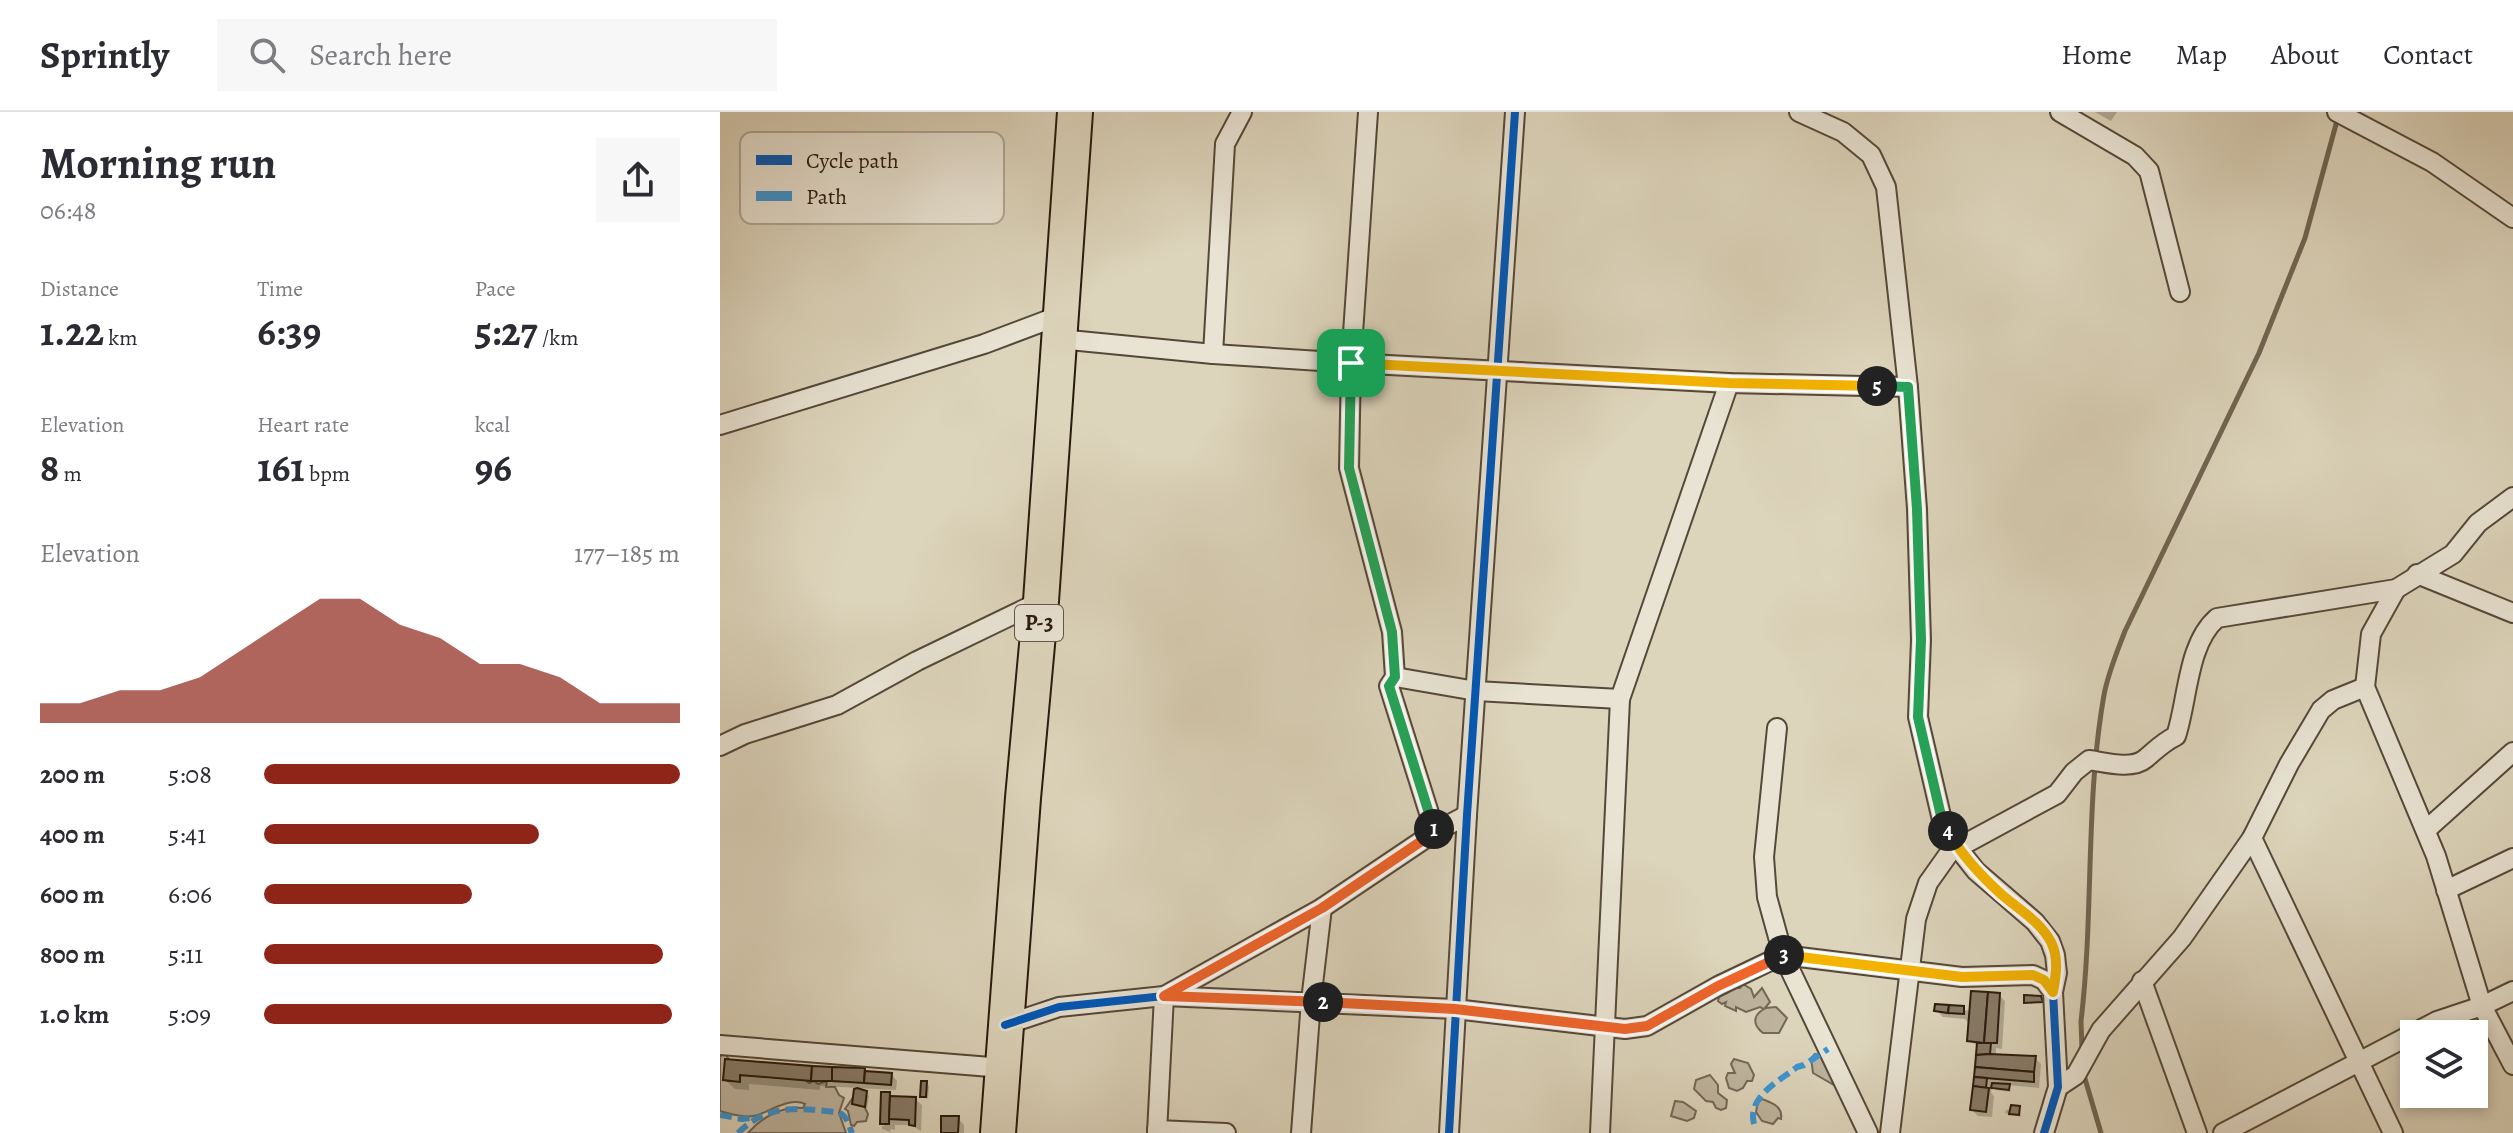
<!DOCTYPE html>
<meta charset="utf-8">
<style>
body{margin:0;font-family:Alegreya,serif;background:#f7f7f7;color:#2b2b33;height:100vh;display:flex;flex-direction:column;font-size:30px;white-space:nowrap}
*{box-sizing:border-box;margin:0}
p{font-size:26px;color:#7c7c81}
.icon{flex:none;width:44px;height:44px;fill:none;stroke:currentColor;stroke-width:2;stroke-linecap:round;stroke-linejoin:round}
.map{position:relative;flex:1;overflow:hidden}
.sheet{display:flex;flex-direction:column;background:#fff;width:720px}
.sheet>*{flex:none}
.controls{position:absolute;left:1680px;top:908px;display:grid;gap:16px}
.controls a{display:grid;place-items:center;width:88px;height:88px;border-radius:0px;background:#fff;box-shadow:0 4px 12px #0003;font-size:40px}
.pin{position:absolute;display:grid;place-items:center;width:68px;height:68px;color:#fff;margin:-34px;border-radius:16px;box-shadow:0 4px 12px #0006}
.km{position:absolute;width:40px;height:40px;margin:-20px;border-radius:50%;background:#222;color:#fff;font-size:22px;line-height:40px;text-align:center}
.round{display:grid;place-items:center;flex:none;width:84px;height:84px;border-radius:0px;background:#f7f7f7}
.head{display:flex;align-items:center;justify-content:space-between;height:136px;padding:0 40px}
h1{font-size:44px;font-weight:600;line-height:60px}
.stats{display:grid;grid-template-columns:repeat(3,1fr);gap:12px;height:136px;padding:8px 40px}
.stats div{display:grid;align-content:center}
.stats b{font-size:40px;font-weight:600}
.stats small{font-size:22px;font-weight:400}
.stats p{font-size:22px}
.chart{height:224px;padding:16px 40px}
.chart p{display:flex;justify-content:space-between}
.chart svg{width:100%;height:144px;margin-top:8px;fill:#8f2418;opacity:.7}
ul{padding:0 40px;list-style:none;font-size:26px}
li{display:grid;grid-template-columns:128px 96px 1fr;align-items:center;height:60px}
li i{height:20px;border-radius:10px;background:#8f2418}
header{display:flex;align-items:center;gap:48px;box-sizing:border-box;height:112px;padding:0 40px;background:#fff;border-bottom:2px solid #e1e1e2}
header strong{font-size:38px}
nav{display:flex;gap:44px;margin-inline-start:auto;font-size:28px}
.search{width:560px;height:72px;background:#f7f7f7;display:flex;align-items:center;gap:20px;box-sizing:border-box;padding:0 28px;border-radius:0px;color:#7c7c81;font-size:30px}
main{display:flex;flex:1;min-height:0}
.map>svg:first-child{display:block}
</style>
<header>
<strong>Sprintly</strong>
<div class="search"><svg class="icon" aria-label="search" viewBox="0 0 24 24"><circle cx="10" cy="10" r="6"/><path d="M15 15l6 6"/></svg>Search here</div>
<nav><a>Home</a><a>Map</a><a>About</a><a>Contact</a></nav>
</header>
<main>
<section class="sheet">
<div class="head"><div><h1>Morning run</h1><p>06:48</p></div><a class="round"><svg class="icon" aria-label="share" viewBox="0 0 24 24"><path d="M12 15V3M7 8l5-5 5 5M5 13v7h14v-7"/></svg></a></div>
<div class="stats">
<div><p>Distance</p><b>1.22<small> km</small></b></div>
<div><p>Time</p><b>6:39</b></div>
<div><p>Pace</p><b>5:27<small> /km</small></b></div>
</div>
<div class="stats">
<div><p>Elevation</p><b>8<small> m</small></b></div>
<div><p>Heart rate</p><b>161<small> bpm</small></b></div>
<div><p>kcal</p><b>96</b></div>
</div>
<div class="chart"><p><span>Elevation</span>177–185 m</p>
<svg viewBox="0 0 160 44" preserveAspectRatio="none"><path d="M0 44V38L10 38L20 34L30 34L40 30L50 22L60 14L70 6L80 6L90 14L100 18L110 26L120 26L130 30L140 38L150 38L160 38V44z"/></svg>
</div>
<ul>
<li><b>200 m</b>5:08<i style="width:100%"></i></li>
<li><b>400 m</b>5:41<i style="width:66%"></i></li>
<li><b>600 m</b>6:06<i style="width:50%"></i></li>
<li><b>800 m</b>5:11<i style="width:96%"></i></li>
<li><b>1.0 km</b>5:09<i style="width:98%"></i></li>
</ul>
</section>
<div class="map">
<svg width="1793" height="1021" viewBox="0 0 1793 1021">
<rect width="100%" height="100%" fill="#dcd4bb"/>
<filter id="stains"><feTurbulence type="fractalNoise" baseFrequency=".0025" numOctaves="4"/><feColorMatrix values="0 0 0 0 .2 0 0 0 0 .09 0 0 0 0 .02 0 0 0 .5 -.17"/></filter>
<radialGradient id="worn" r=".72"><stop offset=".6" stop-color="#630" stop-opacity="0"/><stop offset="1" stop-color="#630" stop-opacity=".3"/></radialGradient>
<!-- green -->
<g fill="#beb49e" stroke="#746756" stroke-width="2">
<path d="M 1023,872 L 1031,877 L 1034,885 L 1042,876 L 1050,890 L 1045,896 L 1056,895 L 1067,906 L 1059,921 L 1043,921 C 1033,913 1032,904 1044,897 L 1040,895 L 1026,900 L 1016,895 L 1016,899 L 1005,894 L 1006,890 L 1002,892 L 998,889 L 999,885 L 1009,880 L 1012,876 L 1020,876 Z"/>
<path d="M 4,941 L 12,951 L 8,969 L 19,969 L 20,963 L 65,966 L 81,964 L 89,971 L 94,969 L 98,972 L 107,969 L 106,975 L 115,975 L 119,983 L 124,986 L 119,1001 L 126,1021 L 28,1021 C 42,1005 62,994 83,996 L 85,992 C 72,985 51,998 38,1003 C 27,1007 11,1002 0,999 L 0,945 Z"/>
<path d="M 1095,942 L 1106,947 L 1116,971 L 1114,973 L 1093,961 L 1091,946 Z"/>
<path d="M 1014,947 L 1028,951 L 1034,963 L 1032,969 L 1027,969 L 1023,976 L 1017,979 L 1009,976 L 1006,966 L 1008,961 L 1015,961 L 1011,952 Z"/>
<path d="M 990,963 L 998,973 L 998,981 L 1007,988 L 1006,996 L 1001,998 L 996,996 L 993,990 L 986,989 L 974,977 L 976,968 Z"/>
<path d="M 132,987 L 143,992 L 148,1002 L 146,1009 L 137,1010 L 134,1014 L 131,1013 L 128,999 L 125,997 Z"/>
<path d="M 1042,987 C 1052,991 1063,994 1061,1007 L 1058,1006 L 1053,1012 L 1042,1009 L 1036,1000 L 1038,990 Z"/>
<path d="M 955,989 L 963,990 L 976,999 L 974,1006 L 967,1009 L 951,1004 Z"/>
</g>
<!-- shadow -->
<g fill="#0003">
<path d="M 1375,0 L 1397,0 L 1391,9 Z"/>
<path d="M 1279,883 L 1285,889 L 1282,937 L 1276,936 L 1276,944 L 1315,946 L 1321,952 L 1319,976 L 1288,973 L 1291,980 L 1276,978 L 1272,974 L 1271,981 L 1274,984 L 1272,1005 L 1258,1004 L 1252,998 L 1259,935 L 1249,928 L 1250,913 L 1245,907 L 1223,905 L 1216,898 L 1217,894 L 1251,899 Z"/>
<path d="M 7,949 L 171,962 L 177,969 L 176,978 L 100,974 L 100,978 L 29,972 L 29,978 L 15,977 L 5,968 Z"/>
<path d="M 206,971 L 209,974 L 208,987 L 202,984 Z"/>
<path d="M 146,981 L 149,984 L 147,996 L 137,994 L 134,991 Z"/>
<path d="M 169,982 L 173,986 L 195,987 L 202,993 L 201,1019 L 191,1013 L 175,1013 L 175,1018 L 171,1017 L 170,1020 L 162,1017 L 162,1014 L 165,1014 L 162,1011 Z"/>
<path d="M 1300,996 L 1301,1005 L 1285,1001 L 1286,998 Z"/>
<path d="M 238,1006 L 244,1013 L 244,1021 L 223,1021 Z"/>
</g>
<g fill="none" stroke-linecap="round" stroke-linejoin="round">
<!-- stream -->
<g stroke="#706452" stroke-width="5">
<path d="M 1362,938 L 1361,909 C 1374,801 1365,690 1384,583 C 1388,561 1397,540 1405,519 L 1539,241 L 1585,126 L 1618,5"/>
<path d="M 1363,960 L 1381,1021"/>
</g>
</g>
<!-- building -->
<g fill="#877b68" stroke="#2a1a0e" stroke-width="2">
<path d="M 1251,879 L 1268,880 L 1264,931 L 1247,929 Z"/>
<path d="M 1268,880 L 1280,881 L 1277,931 L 1264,931 Z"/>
<path d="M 1304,883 L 1321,884 L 1323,890 L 1304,891 Z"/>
<path d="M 1215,892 L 1229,893 L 1228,901 L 1214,899 Z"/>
<path d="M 1229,893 L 1244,894 L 1244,902 L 1228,901 Z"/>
<path d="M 1257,931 L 1271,931 L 1270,942 L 1256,943 Z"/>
<path d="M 1270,942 L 1316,944 L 1314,960 L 1255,955 L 1256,943 Z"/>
<path d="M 5,947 L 92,954 L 91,969 L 20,963 L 20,970 L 3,968 Z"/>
<path d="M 92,954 L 112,955 L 112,969 L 91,969 Z"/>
<path d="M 112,955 L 145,956 L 144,971 L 112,969 Z"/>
<path d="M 1255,955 L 1314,960 L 1314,970 L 1254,965 Z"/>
<path d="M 145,959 L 172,961 L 171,973 L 144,971 Z"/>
<path d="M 1254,965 L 1267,966 L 1266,976 L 1253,974 Z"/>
<path d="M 201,969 L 207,969 L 206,985 L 200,985 Z"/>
<path d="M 1272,971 L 1290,972 L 1289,978 L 1271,976 Z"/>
<path d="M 1253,974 L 1269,976 L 1266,1000 L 1250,998 Z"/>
<path d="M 137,976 L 147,979 L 145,995 L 132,992 L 134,977 Z"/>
<path d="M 161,980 L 170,980 L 169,1012 L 160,1012 Z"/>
<path d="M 170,984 L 196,985 L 195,1014 L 189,1013 L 189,1008 L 169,1007 Z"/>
<path d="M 1291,993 L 1300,994 L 1299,1003 L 1289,1002 Z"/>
<path d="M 221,1004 L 239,1004 L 238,1021 L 221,1021 Z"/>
</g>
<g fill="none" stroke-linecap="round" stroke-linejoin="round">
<!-- street casing -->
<g stroke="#564839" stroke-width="22">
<g id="street">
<path d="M 648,0 L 631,251 L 629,356 L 672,520 L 675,565 L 669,574 L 715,720"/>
<path d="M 1079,0 L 1123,20 L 1151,43 L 1166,75 L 1188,275 L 1197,397 L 1201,528 L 1198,605 L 1222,708 L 1237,735 L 1256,759 L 1315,810 L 1330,829 L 1335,843 L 1337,861 L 1333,880"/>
<path d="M 1340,0 L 1415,44 L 1429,59 L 1460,180"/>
<path d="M 1617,0 L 1712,50 L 1793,106"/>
<path d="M 339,227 L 493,242 L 631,251 L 1009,271 L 1188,275"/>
<path d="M 493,242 L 505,32 L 522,0"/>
<path d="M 0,313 L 264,232 L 341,203"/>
<path d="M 1697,462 L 1793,501"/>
<path d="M 1676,477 L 1651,522 L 1645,575 L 1716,744 L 1762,894 L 1793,953"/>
<path d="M 675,565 L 756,579 L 900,587"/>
<path d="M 1057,616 L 1044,745 L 1047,785 L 1063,843 L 1148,1021"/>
<path d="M 0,634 L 25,622 L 117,593 L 197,549 L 321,489"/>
<path d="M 1706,718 L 1793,640"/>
<path d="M 1532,726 L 1673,1021"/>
<path d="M 1726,778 L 1793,746"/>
<path d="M 1422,869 L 1477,1021"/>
<path d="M 285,913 L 339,895 L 444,884 L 735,897 L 905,917 L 927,914 L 998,874 L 1063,843 L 1242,865 L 1313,863 L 1324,868 L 1333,880 L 1338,975 L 1324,1021"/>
<path d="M 0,933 L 283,956"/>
<path d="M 1338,975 L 1356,963 L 1381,918 L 1462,826 L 1532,726 L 1569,652 L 1601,598 L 1613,588 L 1645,575"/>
<path d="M 437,1018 L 506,1021"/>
<path d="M 437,1021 L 444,884 L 602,796 L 715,720 L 747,703"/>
<path d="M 581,1021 L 591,889 L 602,796"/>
<path d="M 729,1021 L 747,703 L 795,0"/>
<path d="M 880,1021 L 900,587 L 1009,271"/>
<path d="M 1170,1021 L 1196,807 L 1208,771 L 1230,740 L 1337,682 L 1354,660 L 1369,648 C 1384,650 1412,658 1425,647 C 1436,638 1443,630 1456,624 C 1468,588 1467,532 1497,506 L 1676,477 L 1733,442 L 1758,411 L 1793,385"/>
<path d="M 1503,1021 L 1717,909 L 1762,894 L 1793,879"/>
</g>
</g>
<!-- highway casing -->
<g stroke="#2a1a0e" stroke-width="38">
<path id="highway" d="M 278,1021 L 303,686 L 321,489 L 355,0"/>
</g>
<!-- street -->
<use href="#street" stroke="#e8e3d3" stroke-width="18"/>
<!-- highway -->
<use href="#highway" stroke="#dcd4bb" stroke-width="34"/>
<!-- quiet -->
<g stroke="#3c94d2" stroke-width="6" stroke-dasharray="12 6" stroke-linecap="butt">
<path d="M 0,1003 L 22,1007 L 37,1005"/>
<path d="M 1034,1012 C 1027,985 1058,970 1077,955 L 1084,953 L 1108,937"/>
<path d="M 18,1021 C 44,995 72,995 106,999 C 111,1000 120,999 124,1004 C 127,1007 130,1016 132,1021"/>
</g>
<!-- cycleway casing -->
<g stroke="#e8e3d3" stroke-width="13">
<g id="cycleway">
<path d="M 285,913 L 339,895 L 444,884 L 735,897 L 905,917 L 927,914 L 998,874 L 1063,843 L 1242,865 L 1313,863 L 1324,868 L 1333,880 L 1338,975 L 1324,1021"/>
<path d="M 729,1021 L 747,703 L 795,0"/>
</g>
</g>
<!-- cycleway -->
<use href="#cycleway" stroke="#0057b8" stroke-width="8"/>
</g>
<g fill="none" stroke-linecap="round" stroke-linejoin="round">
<!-- split-1 casing -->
<g stroke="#fff" stroke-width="16">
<path id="split-1" d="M 631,251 L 629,356 L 672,520 L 675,565 L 669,574 L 714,717"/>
</g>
<!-- split-2 casing -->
<g stroke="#fff" stroke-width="16">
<path id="split-2" d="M 603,890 L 444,884 L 602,796 L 715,720 L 714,717"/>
</g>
<!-- split-3 casing -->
<g stroke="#fff" stroke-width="16">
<path id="split-3" d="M 603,890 L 735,897 L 905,917 L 927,914 L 998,874 L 1064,843"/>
</g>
<!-- split-4 casing -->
<g stroke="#fff" stroke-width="16">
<path id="split-4" d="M 1064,843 L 1242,865 L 1313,863 L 1324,868 L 1333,880 C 1336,863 1339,846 1331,830 C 1320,809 1298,797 1281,782 C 1260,763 1242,744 1228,719"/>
</g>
<!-- split-5 casing -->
<g stroke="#fff" stroke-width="16">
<path id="split-5" d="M 1157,274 L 1188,275 L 1197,397 L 1201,528 L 1198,605 L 1222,708 L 1228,719"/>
</g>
<!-- split-6 casing -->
<g stroke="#fff" stroke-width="16">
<path id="split-6" d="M 631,251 L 1009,271 L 1157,274"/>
</g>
<!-- split-1 -->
<use href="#split-1" stroke="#22a559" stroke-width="10"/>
<!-- split-2 -->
<use href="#split-2" stroke="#f0652b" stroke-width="10"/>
<!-- split-3 -->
<use href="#split-3" stroke="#f0652b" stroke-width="10"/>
<!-- split-4 -->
<use href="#split-4" stroke="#f5b400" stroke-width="10"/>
<!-- split-5 -->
<use href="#split-5" stroke="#22a559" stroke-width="10"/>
<!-- split-6 -->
<use href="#split-6" stroke="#f5b400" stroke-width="10"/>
</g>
<g text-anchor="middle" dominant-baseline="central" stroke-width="6" stroke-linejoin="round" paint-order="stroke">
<!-- shield labels -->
<rect fill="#e8e3d3" stroke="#635649" stroke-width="2" x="295" y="493" width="48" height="36" rx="6"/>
<g font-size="22" font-weight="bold" fill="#2a1a0e">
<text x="319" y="511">P-3</text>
</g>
</g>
<!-- legend -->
<rect x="20" y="20" width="264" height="92" rx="12" fill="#e8e3d3" stroke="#afa798" stroke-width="2"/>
<rect x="36" y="43" width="36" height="10" fill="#0057b8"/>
<rect x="36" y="79" width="36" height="10" fill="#3c94d2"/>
<g font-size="22" fill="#2a1a0e">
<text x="86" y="56">Cycle path</text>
<text x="86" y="92">Path</text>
</g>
<rect width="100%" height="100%" filter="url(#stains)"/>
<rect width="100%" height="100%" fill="url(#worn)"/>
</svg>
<div class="controls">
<a><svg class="icon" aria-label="layers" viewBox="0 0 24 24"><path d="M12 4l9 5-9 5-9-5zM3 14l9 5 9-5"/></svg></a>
</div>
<div class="pin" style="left:631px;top:251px;background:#1e9e55"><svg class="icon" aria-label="arrive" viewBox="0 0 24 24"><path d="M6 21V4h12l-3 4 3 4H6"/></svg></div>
<b class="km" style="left:714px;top:717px">1</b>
<b class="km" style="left:603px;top:890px">2</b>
<b class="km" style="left:1064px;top:843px">3</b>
<b class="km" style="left:1228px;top:719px">4</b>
<b class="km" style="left:1157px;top:274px">5</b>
</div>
</main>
